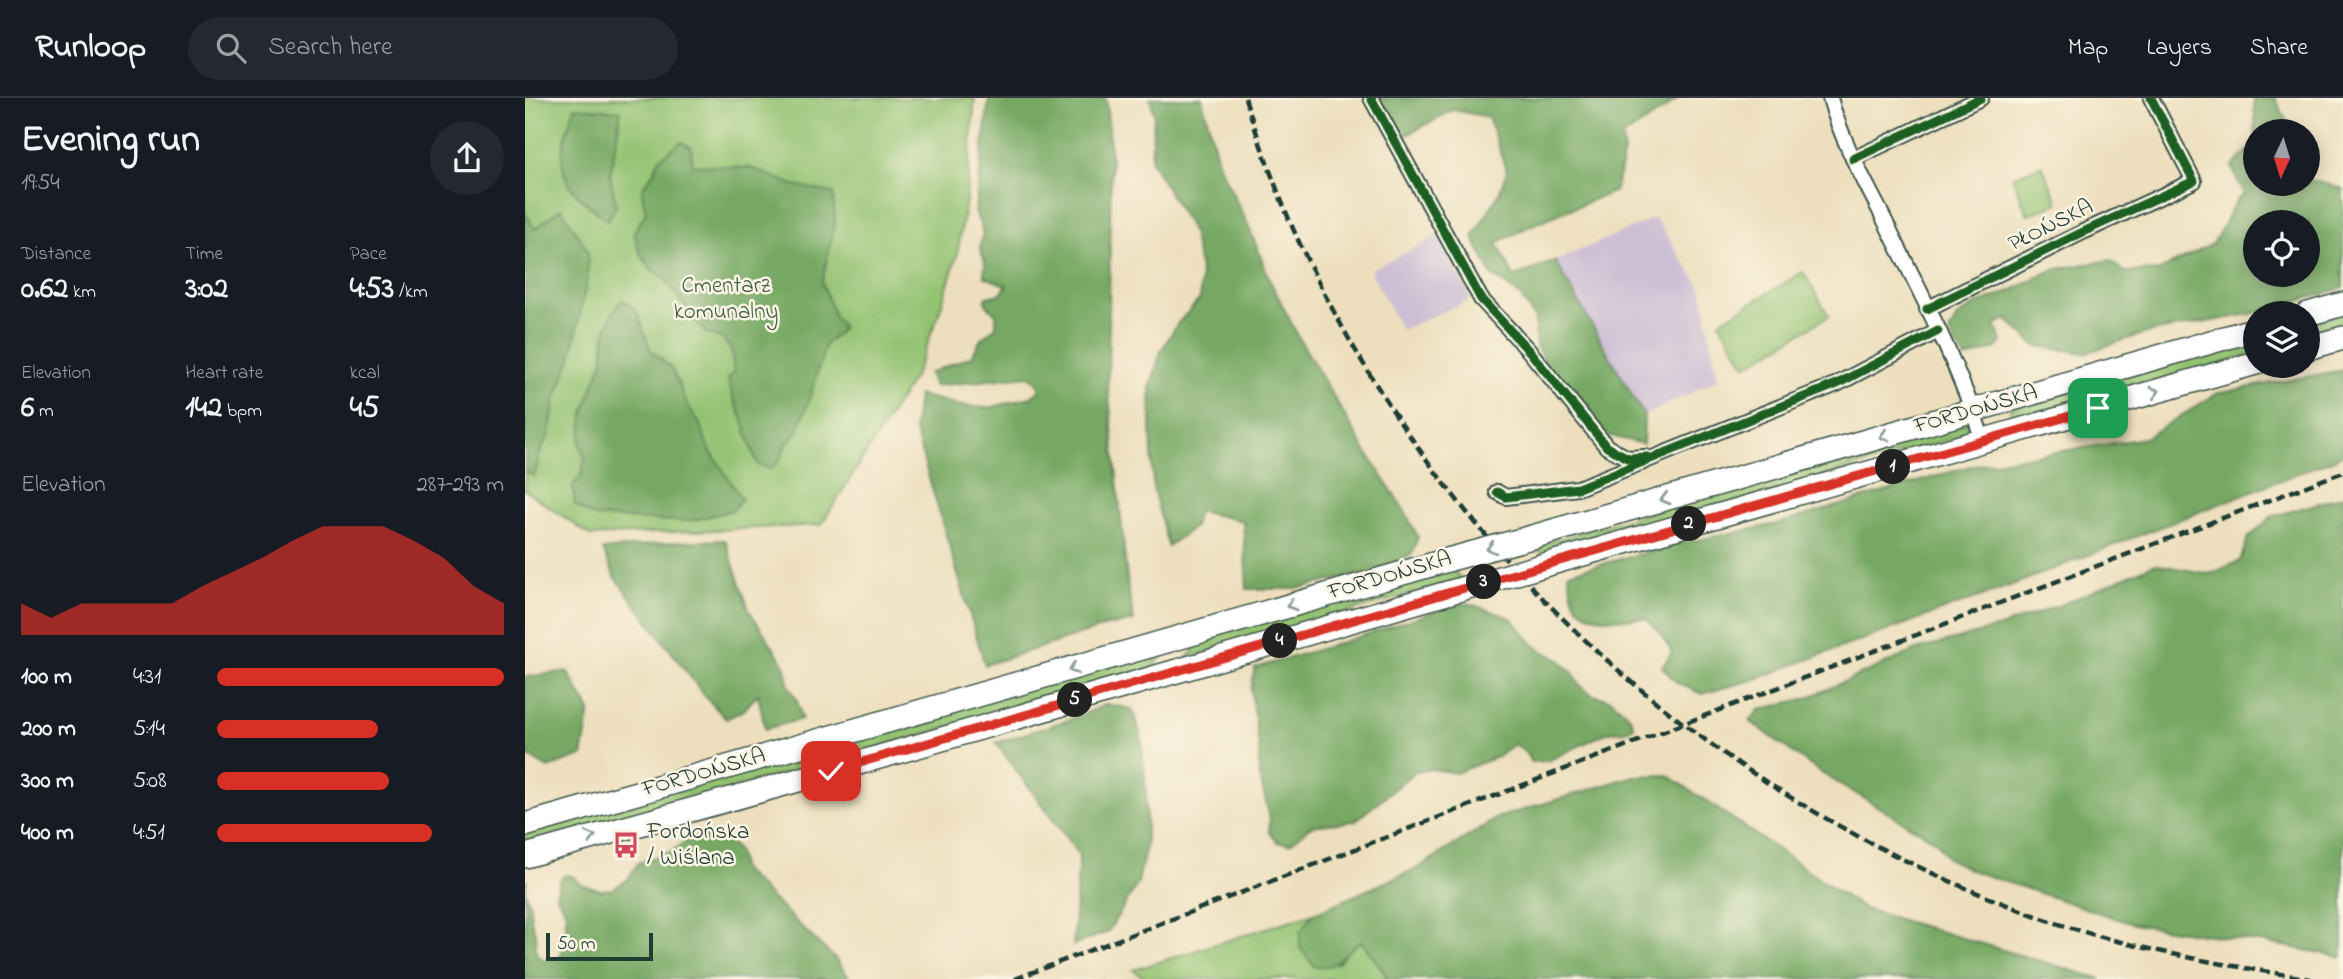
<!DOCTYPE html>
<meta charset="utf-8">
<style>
body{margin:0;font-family:"Indie Flower",sans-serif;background:#242831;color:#f1f3f6;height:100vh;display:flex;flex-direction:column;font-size:26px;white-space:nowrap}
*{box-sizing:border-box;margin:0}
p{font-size:23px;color:#9ea1a6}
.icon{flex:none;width:38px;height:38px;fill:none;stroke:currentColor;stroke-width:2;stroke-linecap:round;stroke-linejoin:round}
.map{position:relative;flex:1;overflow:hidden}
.drawer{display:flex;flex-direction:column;background:#171b24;width:525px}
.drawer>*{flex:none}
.needle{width:46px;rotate:184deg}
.controls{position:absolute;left:1718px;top:21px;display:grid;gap:14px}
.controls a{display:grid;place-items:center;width:77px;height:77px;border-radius:50%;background:#171b24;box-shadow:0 4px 18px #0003;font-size:35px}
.scale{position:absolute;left:21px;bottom:18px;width:107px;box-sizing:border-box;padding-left:7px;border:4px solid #1f3d34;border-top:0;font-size:19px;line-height:24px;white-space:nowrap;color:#1f3d34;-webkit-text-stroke:5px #fcf5e5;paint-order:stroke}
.pin{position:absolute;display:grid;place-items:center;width:60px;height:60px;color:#fff;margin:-30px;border-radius:14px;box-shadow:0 4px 10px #0006}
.km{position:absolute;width:35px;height:35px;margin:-18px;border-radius:50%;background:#222;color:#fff;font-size:19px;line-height:35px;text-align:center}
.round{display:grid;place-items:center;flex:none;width:74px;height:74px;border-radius:37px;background:#242831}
.summary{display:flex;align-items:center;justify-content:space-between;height:119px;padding:0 21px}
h1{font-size:38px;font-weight:700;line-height:52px}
.metrics{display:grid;grid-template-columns:repeat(3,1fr);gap:10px;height:119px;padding:7px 21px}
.metrics div{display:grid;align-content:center}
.metrics b{font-size:30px;font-weight:700}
.metrics small{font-size:19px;font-weight:400}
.metrics p{font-size:19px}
.chart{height:196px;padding:14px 21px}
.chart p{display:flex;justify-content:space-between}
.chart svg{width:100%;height:126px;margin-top:7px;fill:#d93025;opacity:.7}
ul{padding:0 21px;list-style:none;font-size:23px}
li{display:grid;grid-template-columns:112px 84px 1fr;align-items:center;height:52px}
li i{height:18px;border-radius:9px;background:#d93025}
header{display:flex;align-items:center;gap:42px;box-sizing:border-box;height:98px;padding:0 35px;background:#171b24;border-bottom:2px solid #363941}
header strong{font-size:33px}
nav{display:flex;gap:38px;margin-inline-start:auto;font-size:24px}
.search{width:490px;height:63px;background:#242831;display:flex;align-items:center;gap:18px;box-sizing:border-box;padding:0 24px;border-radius:38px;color:#9ea1a6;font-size:26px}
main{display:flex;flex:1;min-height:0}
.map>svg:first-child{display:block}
</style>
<header>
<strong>Runloop</strong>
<div class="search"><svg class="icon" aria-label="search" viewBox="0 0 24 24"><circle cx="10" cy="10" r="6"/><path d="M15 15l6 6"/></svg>Search here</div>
<nav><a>Map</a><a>Layers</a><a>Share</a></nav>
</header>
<main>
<section class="drawer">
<div class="summary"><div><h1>Evening run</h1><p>19:54</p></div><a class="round"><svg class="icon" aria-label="share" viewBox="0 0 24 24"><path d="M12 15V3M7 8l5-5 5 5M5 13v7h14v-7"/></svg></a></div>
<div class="metrics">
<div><p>Distance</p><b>0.62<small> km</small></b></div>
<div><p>Time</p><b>3:02</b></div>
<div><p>Pace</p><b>4:53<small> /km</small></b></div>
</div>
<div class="metrics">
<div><p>Elevation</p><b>6<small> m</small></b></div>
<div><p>Heart rate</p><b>142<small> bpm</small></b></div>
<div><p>kcal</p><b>45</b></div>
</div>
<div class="chart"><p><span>Elevation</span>287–293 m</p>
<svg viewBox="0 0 160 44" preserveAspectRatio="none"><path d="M0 44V33L10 38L20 33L30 33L40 33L50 33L60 27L70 22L80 17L90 11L100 6L110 6L120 6L130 11L140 17L150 27L160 33V44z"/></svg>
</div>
<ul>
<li><b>100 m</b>4:31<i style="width:100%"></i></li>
<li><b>200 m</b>5:14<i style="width:56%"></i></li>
<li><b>300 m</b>5:08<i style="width:60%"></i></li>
<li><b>400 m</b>4:51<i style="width:75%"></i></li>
</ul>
</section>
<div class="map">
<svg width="1818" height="881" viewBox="0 0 1818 881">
<rect width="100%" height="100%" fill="#fcf5e5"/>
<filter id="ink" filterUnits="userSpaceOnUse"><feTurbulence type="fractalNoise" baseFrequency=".0143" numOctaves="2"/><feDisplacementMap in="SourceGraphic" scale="14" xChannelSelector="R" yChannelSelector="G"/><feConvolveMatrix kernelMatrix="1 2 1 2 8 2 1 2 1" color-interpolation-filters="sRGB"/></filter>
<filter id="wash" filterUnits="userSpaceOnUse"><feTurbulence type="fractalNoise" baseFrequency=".00686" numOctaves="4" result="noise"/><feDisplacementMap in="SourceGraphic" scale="28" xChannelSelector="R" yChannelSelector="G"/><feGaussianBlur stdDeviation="1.57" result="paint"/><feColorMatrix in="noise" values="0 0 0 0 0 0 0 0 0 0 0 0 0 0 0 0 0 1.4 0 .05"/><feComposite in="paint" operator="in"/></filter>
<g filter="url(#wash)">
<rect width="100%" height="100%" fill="#eddfbd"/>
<!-- industrial -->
<g fill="#ccbed4">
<path d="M 1130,120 L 1177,191 L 1193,281 L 1119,318 L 1030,163 Z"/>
<path d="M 913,138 L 947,201 L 876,232 L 845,172 Z"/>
</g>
<!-- green -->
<g fill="#93c271" stroke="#598052" stroke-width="2">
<path d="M 0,0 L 450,0 L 441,102 L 432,158 L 413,218 L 390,277 L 296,427 L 66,438 L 0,392 Z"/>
<path d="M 1517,67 L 1533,105 L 1503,117 L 1487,79 Z"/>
<path d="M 1278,174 L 1304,218 L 1221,268 L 1194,224 Z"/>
<path d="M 1818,215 L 1818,231 L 1783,241 L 1783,225 Z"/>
<path d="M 1731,240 L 1731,256 L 1488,325 L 1485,310 Z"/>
<path d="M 1445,324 L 1447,332 L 1443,336 L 1019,460 L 1011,447 Z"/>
<path d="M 928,471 L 936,482 L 661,560 L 682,539 Z"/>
<path d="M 646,548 L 626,571 L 0,750 L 0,733 Z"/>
<path d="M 789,815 C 771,839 770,844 789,868 L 814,865 L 825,849 L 837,844 L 860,875 L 861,881 L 622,881 L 608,872 Z"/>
</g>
<!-- forest -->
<g fill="#76a863" stroke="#4a724c" stroke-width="2" fill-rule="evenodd">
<path d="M 464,0 L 581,0 L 586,63 L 583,289 L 603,491 L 609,523 L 582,528 L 460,567 L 389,330 L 393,297 L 437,308 L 464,310 L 506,299 L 515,292 L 512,284 L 504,278 L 409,288 L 404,275 L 447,258 L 456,241 L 471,229 L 471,216 L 461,206 L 460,202 L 462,199 L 475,196 L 482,188 L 459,178 L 460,165 L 455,149 L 458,135 L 450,113 Z"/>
<path d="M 625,0 L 677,0 L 694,68 L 723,127 L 746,185 L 775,242 L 837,347 L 879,412 L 893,439 L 887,456 L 851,473 L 770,491 L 722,491 L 718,423 L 673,413 L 669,429 L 643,448 L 628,390 L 625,290 L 636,253 L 653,225 L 675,201 L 676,176 L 667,133 L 626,63 L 629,17 Z"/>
<path d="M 849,0 L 1153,0 L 1140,11 L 1097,39 L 1099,54 L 1090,93 L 1004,128 L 972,145 L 989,179 L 1030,163 L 1119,318 L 1118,346 L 1086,338 L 1064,326 L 1022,271 L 1011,247 L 1010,221 L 995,197 L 967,177 L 948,139 L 974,96 L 982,73 L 963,19 L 928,12 L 874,41 Z"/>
<path d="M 1729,0 L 1750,0 L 1762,24 L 1761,33 L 1731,33 L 1731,42 Z"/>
<path d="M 50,9 L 96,13 L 85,77 L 91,107 L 83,123 C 72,114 59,105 49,93 C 28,69 40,36 50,9 Z"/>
<path d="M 156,44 L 166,49 L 168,67 L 226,70 L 269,87 L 308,95 L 310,125 L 297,184 L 310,219 L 317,229 L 312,237 L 301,245 L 285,299 L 272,334 L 261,347 L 254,363 L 246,371 L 233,367 C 227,354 224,342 220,329 C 215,312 205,298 203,281 L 209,274 L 206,252 L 198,241 L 180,235 L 140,181 L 126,171 L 115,155 L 109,134 L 121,114 L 117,96 L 118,89 L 129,74 L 134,61 Z"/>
<path d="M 1731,44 L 1731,86 L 1752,86 L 1751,93 C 1763,94 1779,88 1787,82 L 1818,91 L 1818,190 L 1731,215 L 1621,235 L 1560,255 L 1511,248 L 1481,221 L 1470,227 L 1477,244 L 1472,250 L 1440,261 L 1424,234 L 1432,219 L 1448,208 L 1488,192 L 1527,172 L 1585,162 L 1600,174 L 1634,173 L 1688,146 L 1711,103 L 1719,96 L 1707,69 ZM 1731,124 L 1783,124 L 1783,177 L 1731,177 Z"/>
<path d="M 36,110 L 63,153 L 62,181 L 46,260 L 30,302 L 24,337 L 16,352 L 9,379 L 0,372 L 0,115 L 10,131 Z"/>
<path d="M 97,202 L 103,205 L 113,215 L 125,251 L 147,271 L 163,308 L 176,328 L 183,349 L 217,401 L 208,412 L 170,422 L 152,423 L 69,419 L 50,407 L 48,388 L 56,377 L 60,359 L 55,346 L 59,315 L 78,261 L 80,235 L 87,216 Z"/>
<path d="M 1818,272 L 1818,356 L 1809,361 L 1495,484 L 1227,582 L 1177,596 L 1152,585 L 1137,569 L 1147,554 L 1136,536 L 1121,520 C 1100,520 1060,527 1049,502 C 1046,494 1045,484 1043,475 L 1152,446 L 1252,426 L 1449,367 L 1620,340 L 1693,295 Z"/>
<path d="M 1818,398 L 1818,859 L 1748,846 L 1608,826 L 1448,773 L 1422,760 L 1412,744 L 1293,673 L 1225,623 L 1234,612 L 1282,600 L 1392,552 L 1475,529 L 1533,508 L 1630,466 L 1685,476 L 1715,463 L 1723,440 L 1746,419 Z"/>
<path d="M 200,442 L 224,512 L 259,566 L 264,588 L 272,602 L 277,621 L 240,631 L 233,596 L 219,612 L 201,621 L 179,597 L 90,479 L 78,452 L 150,444 Z"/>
<path d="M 943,505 L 986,520 L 1011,549 L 1036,563 L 1048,575 L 1056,589 L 1068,597 L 1086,602 L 1105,618 L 1109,629 L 1102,633 L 1083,634 L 1022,663 L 1006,664 L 1000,654 L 990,646 L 971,659 L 931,675 L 907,671 L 888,675 L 830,723 L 786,728 L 765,746 L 753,744 L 744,734 L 745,720 L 734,676 L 734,649 L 726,592 L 730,570 L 812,546 L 920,510 Z"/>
<path d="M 42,573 L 65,613 L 57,658 L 23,670 L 4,658 L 0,645 L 0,579 Z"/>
<path d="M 582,606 L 607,611 L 616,638 L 621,691 L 621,747 L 613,785 L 583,834 L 548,847 L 554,757 L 471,645 L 552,619 Z"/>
<path d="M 1143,677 L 1339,811 L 1576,881 L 975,881 L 971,879 L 970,881 L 861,881 L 860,875 L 837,844 C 814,853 818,873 789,868 L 775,850 L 775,834 L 789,815 L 893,770 L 972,720 L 1109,678 Z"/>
<path d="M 185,737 C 206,743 216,749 216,771 L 311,862 L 325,881 L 0,881 L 0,782 L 2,783 L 0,793 L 5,807 L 6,822 L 12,842 L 9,847 L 12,856 L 18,862 L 34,860 L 37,854 L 36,844 L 41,830 L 41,815 L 31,797 L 35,782 L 40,777 L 49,779 L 57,787 L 76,792 L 88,791 L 103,781 L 113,765 L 147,753 L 164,742 Z"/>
</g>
</g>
<g filter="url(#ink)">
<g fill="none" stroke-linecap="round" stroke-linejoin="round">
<!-- minor casing -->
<g stroke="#3e5549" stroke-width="18">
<g id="minor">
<path d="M 846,0 L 956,201 L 1005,254 L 1082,349 L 1103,360 L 1120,359"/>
<path d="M 1305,0 C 1316,41 1336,76 1355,113 C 1392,188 1433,264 1458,343"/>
<path d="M 1328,61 L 1456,0"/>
<path d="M 1402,211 L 1558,134 L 1669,83 L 1626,0"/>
<path d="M 972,394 L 981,399 L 1053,390 L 1312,286 L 1413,233"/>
</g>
</g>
<!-- primary casing -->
<g stroke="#3e5549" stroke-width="26">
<g id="primary">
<path d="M 1783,216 L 1818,206"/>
<path d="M 1783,250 L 1818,240"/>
<path d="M 1007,439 L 1731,231"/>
<path d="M 1023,466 L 1731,265"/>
<path d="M 0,727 C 309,637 618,551 926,461"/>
<path d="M 0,758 L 306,673 L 957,485"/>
</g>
</g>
<!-- minor -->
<use href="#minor" stroke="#fff" stroke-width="14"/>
<!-- primary -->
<use href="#primary" stroke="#fff" stroke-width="23"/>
<!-- rail -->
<g stroke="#1f3d34" stroke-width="4.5" stroke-dasharray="10 5" stroke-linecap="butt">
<path d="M 720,0 C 736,49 753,98 774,144 C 923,464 1183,699 1514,819 C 1602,851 1695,866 1786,881"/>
<path d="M 490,881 L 1818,374"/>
</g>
<!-- primary-bridge casing -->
<g stroke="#3e5549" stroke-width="26" stroke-linecap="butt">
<g id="primary-bridge">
<path d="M 926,461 L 1007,439"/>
<path d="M 957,485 L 1023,466"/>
</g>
</g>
<!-- primary-bridge -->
<use href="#primary-bridge" stroke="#fff" stroke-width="23"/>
<!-- cycleway casing -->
<g stroke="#fcf5e5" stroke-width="13">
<g id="cycleway">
<path d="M 846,0 L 956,201 L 1005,254 L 1082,349 L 1103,360 L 1122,359"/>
<path d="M 1328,61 L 1456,0"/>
<path d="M 1402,211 L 1558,134 L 1669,83 L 1626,0"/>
<path d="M 972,394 L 981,399 L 1053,390 L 1312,286 L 1413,233"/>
</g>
</g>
<!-- cycleway -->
<use href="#cycleway" stroke="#1b5e20" stroke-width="9"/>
</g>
<!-- one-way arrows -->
<defs><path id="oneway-chevron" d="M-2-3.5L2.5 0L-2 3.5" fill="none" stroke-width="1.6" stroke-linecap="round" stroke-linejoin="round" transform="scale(1.75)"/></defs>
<g stroke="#8f9e9a">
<use href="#oneway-chevron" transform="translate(1630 294) rotate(-16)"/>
<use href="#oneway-chevron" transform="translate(1359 338) rotate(164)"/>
<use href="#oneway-chevron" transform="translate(1140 401) rotate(164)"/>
<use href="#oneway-chevron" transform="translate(966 450) rotate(165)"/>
<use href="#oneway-chevron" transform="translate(766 507) rotate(164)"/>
<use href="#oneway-chevron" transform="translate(548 571) rotate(162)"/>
<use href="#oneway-chevron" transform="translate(66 739) rotate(-16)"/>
</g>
</g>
<g fill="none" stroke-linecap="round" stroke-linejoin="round" filter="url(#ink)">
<!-- route casing -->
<g stroke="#fff" stroke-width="14">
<path id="route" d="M 306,673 L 957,485 L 1573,310"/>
</g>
<!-- route -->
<use href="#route" stroke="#d93025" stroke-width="9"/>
</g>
<!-- icons -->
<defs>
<g id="bus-bare" transform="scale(2.1)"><path d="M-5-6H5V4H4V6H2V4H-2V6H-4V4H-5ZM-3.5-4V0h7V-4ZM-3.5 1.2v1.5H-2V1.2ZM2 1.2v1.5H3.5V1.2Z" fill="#d1495b" stroke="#fcf5e5" stroke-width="2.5" paint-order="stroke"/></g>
</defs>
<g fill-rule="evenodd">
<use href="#bus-bare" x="101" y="747"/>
</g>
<g text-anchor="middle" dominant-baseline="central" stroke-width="5" stroke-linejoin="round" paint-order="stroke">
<!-- street labels -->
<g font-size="23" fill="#1f3d34" stroke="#fcf5e5">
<text transform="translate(1526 128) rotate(-26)">PŁOŃSKA</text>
<text transform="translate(1451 312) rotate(-16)">FORDOŃSKA</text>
<text transform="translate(865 478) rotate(-16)">FORDOŃSKA</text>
<text transform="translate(179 675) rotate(-16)">FORDOŃSKA</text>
</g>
<!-- park labels -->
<g font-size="23" fill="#3c5e43" stroke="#fcf5e5">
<text x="201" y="188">Cmentarz<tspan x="201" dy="26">komunalny</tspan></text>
</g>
<!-- poi labels -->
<g font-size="23" fill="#1f3d34" stroke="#fcf5e5" text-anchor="start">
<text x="122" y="734">Fordońska<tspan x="122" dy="26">/ Wiślana</tspan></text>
</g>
</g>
</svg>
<div class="controls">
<a><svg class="needle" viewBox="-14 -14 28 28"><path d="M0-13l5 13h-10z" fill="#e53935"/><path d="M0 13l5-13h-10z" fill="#9ea1a6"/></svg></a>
<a><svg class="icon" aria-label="locate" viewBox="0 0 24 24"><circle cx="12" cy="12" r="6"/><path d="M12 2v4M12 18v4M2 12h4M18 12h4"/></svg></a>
<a><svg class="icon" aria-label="layers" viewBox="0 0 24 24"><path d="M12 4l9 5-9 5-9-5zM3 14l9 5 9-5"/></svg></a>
</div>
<div class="scale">50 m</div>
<div class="pin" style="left:1573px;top:310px;background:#1e9e55"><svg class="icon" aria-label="arrive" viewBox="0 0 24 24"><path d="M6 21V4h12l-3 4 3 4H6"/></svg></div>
<div class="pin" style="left:306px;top:673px;background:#d93025"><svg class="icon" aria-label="check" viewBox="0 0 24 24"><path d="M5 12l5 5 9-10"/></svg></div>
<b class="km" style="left:1368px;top:369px">1</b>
<b class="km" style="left:1164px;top:426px">2</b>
<b class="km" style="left:959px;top:484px">3</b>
<b class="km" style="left:755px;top:543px">4</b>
<b class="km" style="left:550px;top:602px">5</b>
</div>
</main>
